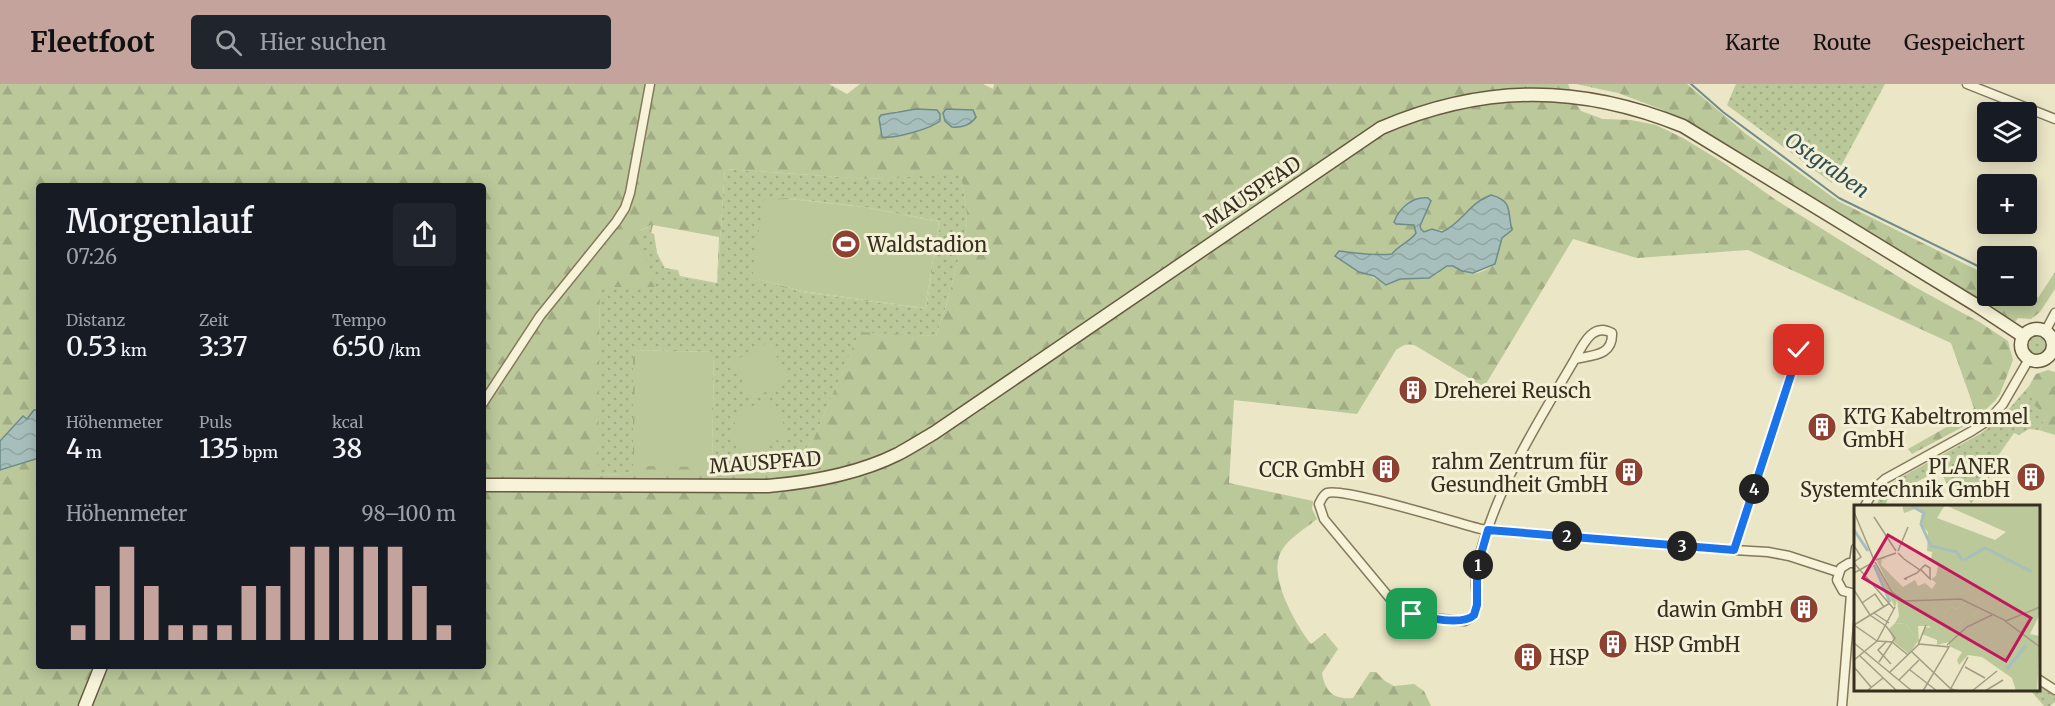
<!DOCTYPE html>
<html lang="de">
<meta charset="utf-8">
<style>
body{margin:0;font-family:Merriweather,serif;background:#20242c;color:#f1f3f6;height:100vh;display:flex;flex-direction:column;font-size:22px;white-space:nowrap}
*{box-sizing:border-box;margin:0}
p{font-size:20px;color:#9ea1a6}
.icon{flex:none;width:33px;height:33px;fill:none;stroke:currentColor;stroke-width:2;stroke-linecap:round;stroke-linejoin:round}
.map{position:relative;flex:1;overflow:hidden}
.drawer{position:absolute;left:36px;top:99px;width:450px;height:486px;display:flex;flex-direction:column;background:#171b24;border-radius:6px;box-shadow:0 3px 15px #0003}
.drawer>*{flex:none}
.tools{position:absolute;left:1977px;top:18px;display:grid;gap:12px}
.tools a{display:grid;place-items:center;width:60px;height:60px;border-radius:6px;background:#171b24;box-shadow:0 3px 15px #0003;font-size:30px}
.pin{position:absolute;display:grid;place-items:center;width:51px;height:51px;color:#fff;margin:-26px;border-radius:12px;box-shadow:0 3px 9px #0006}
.km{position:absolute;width:30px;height:30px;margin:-15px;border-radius:50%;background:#222;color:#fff;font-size:16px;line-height:30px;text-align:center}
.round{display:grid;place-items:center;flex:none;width:63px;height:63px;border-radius:6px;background:#20242c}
.overview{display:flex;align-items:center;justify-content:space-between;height:102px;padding:0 30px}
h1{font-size:33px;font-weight:600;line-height:45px}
.figures{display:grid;grid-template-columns:repeat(3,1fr);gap:9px;height:102px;padding:6px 30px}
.figures div{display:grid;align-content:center}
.figures b{font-size:26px;font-weight:600}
.figures small{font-size:16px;font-weight:400}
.figures p{font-size:16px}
.chart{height:168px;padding:12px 30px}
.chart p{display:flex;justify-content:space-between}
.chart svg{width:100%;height:108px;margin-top:6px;stroke:#c5a39d;stroke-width:6}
header{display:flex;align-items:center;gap:36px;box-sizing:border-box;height:84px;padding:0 30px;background:#c5a39d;color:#111}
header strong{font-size:28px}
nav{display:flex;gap:33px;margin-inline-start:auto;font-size:21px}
.search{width:420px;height:54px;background:#20242c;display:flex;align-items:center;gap:15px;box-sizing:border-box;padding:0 21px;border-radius:6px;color:#9ea1a6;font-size:22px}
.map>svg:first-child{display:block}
</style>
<header>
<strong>Fleetfoot</strong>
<div class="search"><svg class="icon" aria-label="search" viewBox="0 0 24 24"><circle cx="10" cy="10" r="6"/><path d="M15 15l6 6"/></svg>Hier suchen</div>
<nav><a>Karte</a><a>Route</a><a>Gespeichert</a></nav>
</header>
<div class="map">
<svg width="2055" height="622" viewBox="0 0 2055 622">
<defs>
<pattern id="grass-dots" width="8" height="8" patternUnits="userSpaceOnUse" patternTransform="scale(1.5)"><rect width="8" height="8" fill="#bbc89a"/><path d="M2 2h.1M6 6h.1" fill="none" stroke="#a1ac84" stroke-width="1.8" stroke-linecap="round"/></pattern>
<pattern id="forest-firs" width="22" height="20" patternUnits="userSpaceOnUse" patternTransform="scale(1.5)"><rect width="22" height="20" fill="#bbc89a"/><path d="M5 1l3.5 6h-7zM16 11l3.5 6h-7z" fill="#a1ac84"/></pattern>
<pattern id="water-waves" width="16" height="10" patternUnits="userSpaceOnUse" patternTransform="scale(1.5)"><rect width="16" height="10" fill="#a7bfbc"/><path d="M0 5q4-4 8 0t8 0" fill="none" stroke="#90a4a1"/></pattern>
</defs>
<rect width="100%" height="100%" fill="#ebe6c6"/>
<!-- grass -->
<g fill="url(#grass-dots)" fill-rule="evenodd">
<path d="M 1736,0 L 1885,0 L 1832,99 L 1727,21 Z"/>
<path d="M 725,85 L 869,95 L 961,89 L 967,131 L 966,146 L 947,219 L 936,252 L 859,249 L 814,354 L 802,370 L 782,389 L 722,389 L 712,387 L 714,268 L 634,266 L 633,387 L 625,390 L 597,391 L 600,202 L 638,148 L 652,141 L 651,150 L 654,150 L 657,169 L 665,185 L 677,187 L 680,193 L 717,200 ZM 789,114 L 864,123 L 940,137 L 926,225 L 802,208 L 756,195 L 753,190 Z"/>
<circle cx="2037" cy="261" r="13"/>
<path d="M 2029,302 L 2034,320 L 2047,332 L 2039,346 L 2029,345 L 2019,351 L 2014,349 L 1988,386 L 1992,389 L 1971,420 L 1963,403 L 1951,408 L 1940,386 L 1889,412 L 1885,422 L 1876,422 L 1883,407 L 1896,396 L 1980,350 L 2002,333 Z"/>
<path d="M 2039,601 L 2055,612 L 2055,618 L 2050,622 L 2044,622 L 2030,606 L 2038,606 Z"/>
</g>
<!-- forest -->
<g fill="url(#forest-firs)" fill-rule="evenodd">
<path d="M 0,0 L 829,0 L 847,10 L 860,0 L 983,0 L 993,5 L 994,0 L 1568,0 L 1576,20 L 1581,27 L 1603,35 L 1631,36 L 1656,41 L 1683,54 L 1724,79 L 1776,116 L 1915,203 L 1981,239 L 2008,257 L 2013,276 L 2000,310 L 1995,317 L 1972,338 L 1912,370 L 1908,365 L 1966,332 L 1974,324 L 1951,259 L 1748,166 L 1637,174 L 1573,155 L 1484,303 L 1416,262 C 1408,259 1403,261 1396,266 L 1357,330 L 1234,316 L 1229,399 L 1313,417 L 1312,425 L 1317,435 C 1306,444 1289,454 1282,466 C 1266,490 1296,541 1311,560 L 1325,549 L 1338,565 L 1322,589 C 1325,607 1333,616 1353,614 L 1370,588 L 1376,588 L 1385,597 L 1394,602 L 1414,600 L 1424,607 L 1431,622 L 0,622 L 0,386 L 39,374 L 39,582 L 483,582 L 483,102 L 39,102 L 39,326 L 34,326 L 27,335 L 23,332 L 0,357 ZM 946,25 L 973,26 L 967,40 L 957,43 L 952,43 ZM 908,26 L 935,26 L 938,40 L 901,52 L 885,54 L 879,34 L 896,27 ZM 725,85 L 868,95 L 863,123 L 789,114 L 764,116 L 753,190 L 756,196 L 802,208 L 926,225 L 940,137 L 865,123 L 869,95 L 961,90 L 967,131 L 966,146 L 947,219 L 936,252 L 859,248 L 814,354 L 802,370 L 782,389 L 722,389 L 712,387 L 714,268 L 633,266 L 633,387 L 625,390 L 598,391 L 600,203 L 655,203 L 638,148 L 651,141 L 651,150 L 654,151 L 657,169 L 665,185 L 677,187 L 680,193 L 717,200 ZM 1499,113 L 1508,122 L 1509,139 L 1512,144 L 1502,154 L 1495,180 C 1490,183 1483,188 1477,189 C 1458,192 1453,172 1437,190 L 1400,195 L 1387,201 C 1370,189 1349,188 1340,167 C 1358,169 1373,171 1392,170 C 1399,160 1411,158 1417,147 L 1414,141 L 1394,139 L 1431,117 L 1420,142 L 1424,148 L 1432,145 L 1445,147 ZM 789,115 L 864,123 L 939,138 L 925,224 L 802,207 L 757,195 L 765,117 ZM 653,141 L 719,153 L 717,199 L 680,192 L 678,186 L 665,184 L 657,169 L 654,150 L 651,149 Z"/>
<path d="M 1576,0 L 1687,0 L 1745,49 L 1838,117 L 1987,191 L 1988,212 L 2026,212 L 2027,204 L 2038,214 L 2055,188 L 2055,205 L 2040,228 L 2031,235 L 2018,234 L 2015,238 L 1663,26 L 1618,9 Z"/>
<path d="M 2048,286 L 2055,288 L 2055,351 L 2039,346 L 2047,332 L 2033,320 L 2029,302 L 2036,290 Z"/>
</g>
<!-- green -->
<g fill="#bbc89a">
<path d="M 789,115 L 864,123 L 939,138 L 925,224 L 802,207 L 757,195 L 753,190 L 753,183 L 764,117 Z"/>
<path d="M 769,258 L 789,296 L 752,315 L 732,278 Z"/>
<path d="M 635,268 L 713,269 L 711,383 L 634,382 Z"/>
<path d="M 769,313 L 789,350 L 751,370 L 749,365 L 740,370 L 730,351 L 738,346 L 732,333 Z"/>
</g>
<!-- water -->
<g fill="url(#water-waves)" stroke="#6e8c8a" stroke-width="1.5">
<path d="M 916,25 L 937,26 L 940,30 L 940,37 C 931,45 893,55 882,53 L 879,34 L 881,31 Z"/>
<path d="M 946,25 L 973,26 L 976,33 C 971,41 961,44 952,43 L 945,37 L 943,29 Z"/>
<path d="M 1491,111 C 1514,117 1507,129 1512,146 L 1502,154 L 1495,180 L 1473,189 L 1462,187 L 1453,182 L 1447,182 L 1429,194 L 1400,195 L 1386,201 L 1374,192 L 1359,188 L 1335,172 L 1339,167 C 1357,169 1374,172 1392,170 C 1398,161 1409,159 1416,149 L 1414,141 L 1396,140 L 1394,138 C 1399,124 1413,112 1428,114 L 1431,117 L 1420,142 L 1421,145 L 1424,148 L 1432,145 L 1442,148 C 1461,140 1470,118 1491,111 Z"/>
<path d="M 34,326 L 39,326 L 39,374 L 0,386 L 0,357 L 23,332 L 27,335 Z"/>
</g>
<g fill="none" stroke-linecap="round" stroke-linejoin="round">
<!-- stream -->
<g stroke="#6e8c8a" stroke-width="2">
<path d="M 1691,0 L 1723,28 L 1839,114 L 1988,187"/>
<path d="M 2024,212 L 2025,213"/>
</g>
<!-- street casing -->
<g stroke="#85795d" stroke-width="11">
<g id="street">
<path d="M 1967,0 L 2055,35"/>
<path d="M 2046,246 L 2055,229"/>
<path d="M 1575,275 C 1583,260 1593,238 1612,249 C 1613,272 1593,271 1575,275 C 1540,335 1501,396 1482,463 C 1478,475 1476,487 1476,500 C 1476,510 1479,521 1474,531 L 1465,537 L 1451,536 L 1423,533 L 1398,524 L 1324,435 L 1319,420 C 1321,416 1323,411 1327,409 C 1343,403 1457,439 1481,445 L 1488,446 L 1734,466 L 1768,468 L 1789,472 L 1838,488"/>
<path d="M 483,319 L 540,232 L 616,138 L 625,124 L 630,109 L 650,0"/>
<path d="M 1865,422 L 1875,404 L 1885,395 L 1972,347 L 1989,336 L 2003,320 L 2029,275"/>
<path d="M 1734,466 L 1799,266"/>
<path d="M 1854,479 L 1856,464"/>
<path d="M 1856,479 L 1849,479 L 1841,484 L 1837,496 L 1843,507 L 1856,510"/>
<path d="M 2038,595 L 2055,606"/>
<path d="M 1842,622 L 1851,510"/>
</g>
</g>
<!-- secondary casing -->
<g stroke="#675a40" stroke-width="15">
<g id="secondary">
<circle cx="2037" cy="261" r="16"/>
<path d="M 483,401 L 768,402 C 813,398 858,390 898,370 C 911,363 922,356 934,349 L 1381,44 C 1484,0 1579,0 1683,42 L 1976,221 L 2023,252"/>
<path d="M 85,622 L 101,582"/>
</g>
</g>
<!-- street -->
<use href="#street" stroke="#f6f3d8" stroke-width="8"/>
<!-- secondary -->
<use href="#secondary" stroke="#f6f3d8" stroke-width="12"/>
</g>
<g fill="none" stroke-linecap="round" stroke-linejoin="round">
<!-- route casing -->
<g stroke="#fff" stroke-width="12">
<path id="route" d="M 1412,530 C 1426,534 1463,542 1474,531 L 1477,521 L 1477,484 L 1488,446 L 1734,466 L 1799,266"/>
</g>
<!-- route -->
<use href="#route" stroke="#1a73e8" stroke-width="8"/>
</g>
<!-- icons -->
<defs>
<g id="stadium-disc" transform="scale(1.5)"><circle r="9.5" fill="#8f4131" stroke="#f3f0d5"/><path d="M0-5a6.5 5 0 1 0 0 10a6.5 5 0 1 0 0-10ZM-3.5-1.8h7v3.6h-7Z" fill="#fff"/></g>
<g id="building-disc" transform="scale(1.5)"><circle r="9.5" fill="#8f4131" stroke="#f3f0d5"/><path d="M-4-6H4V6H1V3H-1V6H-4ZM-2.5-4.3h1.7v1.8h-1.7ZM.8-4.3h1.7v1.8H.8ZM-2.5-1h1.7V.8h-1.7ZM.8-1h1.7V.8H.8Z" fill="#fff"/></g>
</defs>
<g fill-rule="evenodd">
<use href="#stadium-disc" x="846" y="160"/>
<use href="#building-disc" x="1413" y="306"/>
<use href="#building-disc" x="1822" y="343"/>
<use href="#building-disc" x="1386" y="385"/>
<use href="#building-disc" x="1629" y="388"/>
<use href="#building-disc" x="2031" y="393"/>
<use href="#building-disc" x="1804" y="525"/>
<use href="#building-disc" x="1613" y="560"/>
<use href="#building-disc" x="1528" y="573"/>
</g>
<g text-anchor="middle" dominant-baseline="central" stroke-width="6" stroke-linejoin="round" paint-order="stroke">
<!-- street labels -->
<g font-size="20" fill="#362e20" stroke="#f3f0d5">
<text transform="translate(1252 108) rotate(-34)">MAUSPFAD</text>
<text transform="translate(765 378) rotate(-4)">MAUSPFAD</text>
</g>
<!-- poi labels -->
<g font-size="20" fill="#362e20" stroke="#f3f0d5" text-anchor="start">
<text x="867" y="160">Waldstadion</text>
<text x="1434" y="306">Dreherei Reusch</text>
<text x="1843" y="332">KTG Kabeltrommel<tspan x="1843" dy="23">GmbH</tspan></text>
<text x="1608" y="377" text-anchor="end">rahm Zentrum für<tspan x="1608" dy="23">Gesundheit GmbH</tspan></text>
<text x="2010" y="382" text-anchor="end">PLANER<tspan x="2010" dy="23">Systemtechnik GmbH</tspan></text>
<text x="1365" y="385" text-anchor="end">CCR GmbH</text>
<text x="1783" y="525" text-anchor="end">dawin GmbH</text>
<text x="1634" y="560">HSP GmbH</text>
<text x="1549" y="573">HSP</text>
</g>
<!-- water labels -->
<g font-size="21" font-style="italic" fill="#305055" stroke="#f3f0d5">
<text transform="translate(1827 81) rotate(35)">Ostgraben</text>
</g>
</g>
<!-- overview -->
<g transform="translate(1854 421)">
<rect width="186" height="186" fill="#ebe6c6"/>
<path d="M 113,97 L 118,100 L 119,111 L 126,105 L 118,118 L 110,113 L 105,121 L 89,111 L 97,101 L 102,104 Z" fill="#bbc89a"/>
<path d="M 48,0 L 91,0 L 83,13 L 141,35 L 152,27 L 91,0 L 186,0 L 186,109 L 176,129 L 186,131 L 183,186 L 162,186 L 158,173 L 128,152 L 114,150 L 105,160 L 103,155 L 108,147 L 95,141 L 95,137 L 83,140 L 83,135 L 68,129 L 71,122 L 77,123 L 75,121 L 64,121 L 65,138 L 52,119 L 41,118 L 45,111 L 43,95 L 41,103 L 20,58 L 38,86 L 23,56 L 28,53 L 34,53 L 28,54 L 27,60 L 49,82 L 61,75 L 64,81 L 71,78 L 78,84 L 82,78 L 77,74 L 82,71 L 84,61 L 77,56 L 78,47 L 73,46 L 74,27 L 66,19 L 68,7 L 61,4 L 50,8 ZM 113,97 L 118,100 L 113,108 L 118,112 L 126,105 L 118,117 L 110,113 L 105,121 L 95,114 L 103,117 L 107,112 L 96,103 L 92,109 L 95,114 L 89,111 L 97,101 L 102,104 Z" fill="#bbc89a" fill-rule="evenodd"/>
<path d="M 41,118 L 52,119 L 64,136 L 55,149 L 40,137 L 35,124 Z" fill="#bbc89a"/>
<path fill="none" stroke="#a7bfbc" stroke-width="3" d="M 56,0 L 70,8 L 67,19 L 77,41 L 103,47 L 108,55M 0,25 L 14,46M 110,55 L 131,43 L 178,67M 20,60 L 36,97M 153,164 L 172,140"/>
<path fill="none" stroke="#a39c84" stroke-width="1.5" d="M 0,7 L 20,55M 20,12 L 42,46M 44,46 L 54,22M 44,48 L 50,54 L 66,65 L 67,65 L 76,74 L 76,63 L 71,60 L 63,68 L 50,74 L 53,74M 22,55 L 42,48M 0,57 L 7,52 L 1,42M 21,57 L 38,87 L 50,96 L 107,94 L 152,116 L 186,102M 0,58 L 40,104M 0,68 L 20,57M 0,85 L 16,110 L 32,121 L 41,133 L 25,157M 8,98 L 21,89 L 30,102M 20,108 L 35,118M 151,116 L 186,142M 0,120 L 36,98M 0,120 L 23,136M 23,136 L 38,137 L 54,150M 33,136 L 24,145 L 37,159M 0,138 L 58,186M 65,139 L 95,142 L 69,186M 93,140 L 113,122 L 138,110M 58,147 L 97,184 L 105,186M 6,151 L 43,186M 0,155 L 23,136 L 41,102M 0,162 L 17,182M 111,162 L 131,173M 56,165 L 83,186M 35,168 L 64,140 L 72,120M 45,175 L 65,155M 14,185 L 29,173M 96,185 L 114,152M 118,186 L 143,166M 131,186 L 149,175"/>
<path fill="#c2185b" fill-opacity="0.15" stroke="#c2185b" stroke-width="3" d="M 34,30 L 177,113 L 152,156 L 9,73 Z"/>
<rect width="186" height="186" fill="none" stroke="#362e20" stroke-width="3"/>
</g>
</svg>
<div class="tools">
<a><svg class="icon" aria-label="layers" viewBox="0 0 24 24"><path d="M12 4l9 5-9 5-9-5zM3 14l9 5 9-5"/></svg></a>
<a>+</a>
<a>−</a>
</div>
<div class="pin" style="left:1412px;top:530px;background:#1e9e55"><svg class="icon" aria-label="arrive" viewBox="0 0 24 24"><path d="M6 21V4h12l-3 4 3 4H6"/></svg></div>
<div class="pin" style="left:1799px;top:266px;background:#d93025"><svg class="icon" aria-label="check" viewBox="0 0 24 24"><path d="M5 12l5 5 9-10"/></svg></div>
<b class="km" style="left:1478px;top:481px">1</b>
<b class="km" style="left:1567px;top:452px">2</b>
<b class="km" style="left:1682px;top:462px">3</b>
<b class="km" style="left:1754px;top:405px">4</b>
<section class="drawer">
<div class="overview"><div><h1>Morgenlauf</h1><p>07:26</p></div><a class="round"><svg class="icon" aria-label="share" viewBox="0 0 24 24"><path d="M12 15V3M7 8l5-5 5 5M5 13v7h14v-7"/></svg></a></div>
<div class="figures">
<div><p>Distanz</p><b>0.53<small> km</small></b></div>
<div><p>Zeit</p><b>3:37</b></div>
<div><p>Tempo</p><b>6:50<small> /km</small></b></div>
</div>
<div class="figures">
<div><p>Höhenmeter</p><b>4<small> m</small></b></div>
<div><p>Puls</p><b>135<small> bpm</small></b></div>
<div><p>kcal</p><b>38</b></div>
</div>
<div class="chart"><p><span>Höhenmeter</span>98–100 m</p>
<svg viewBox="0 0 160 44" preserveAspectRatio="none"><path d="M5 44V38M15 44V22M25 44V6M35 44V22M45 44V38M55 44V38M65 44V38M75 44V22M85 44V22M95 44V6M105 44V6M115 44V6M125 44V6M135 44V6M145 44V22M155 44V38"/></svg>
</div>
</section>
</div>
